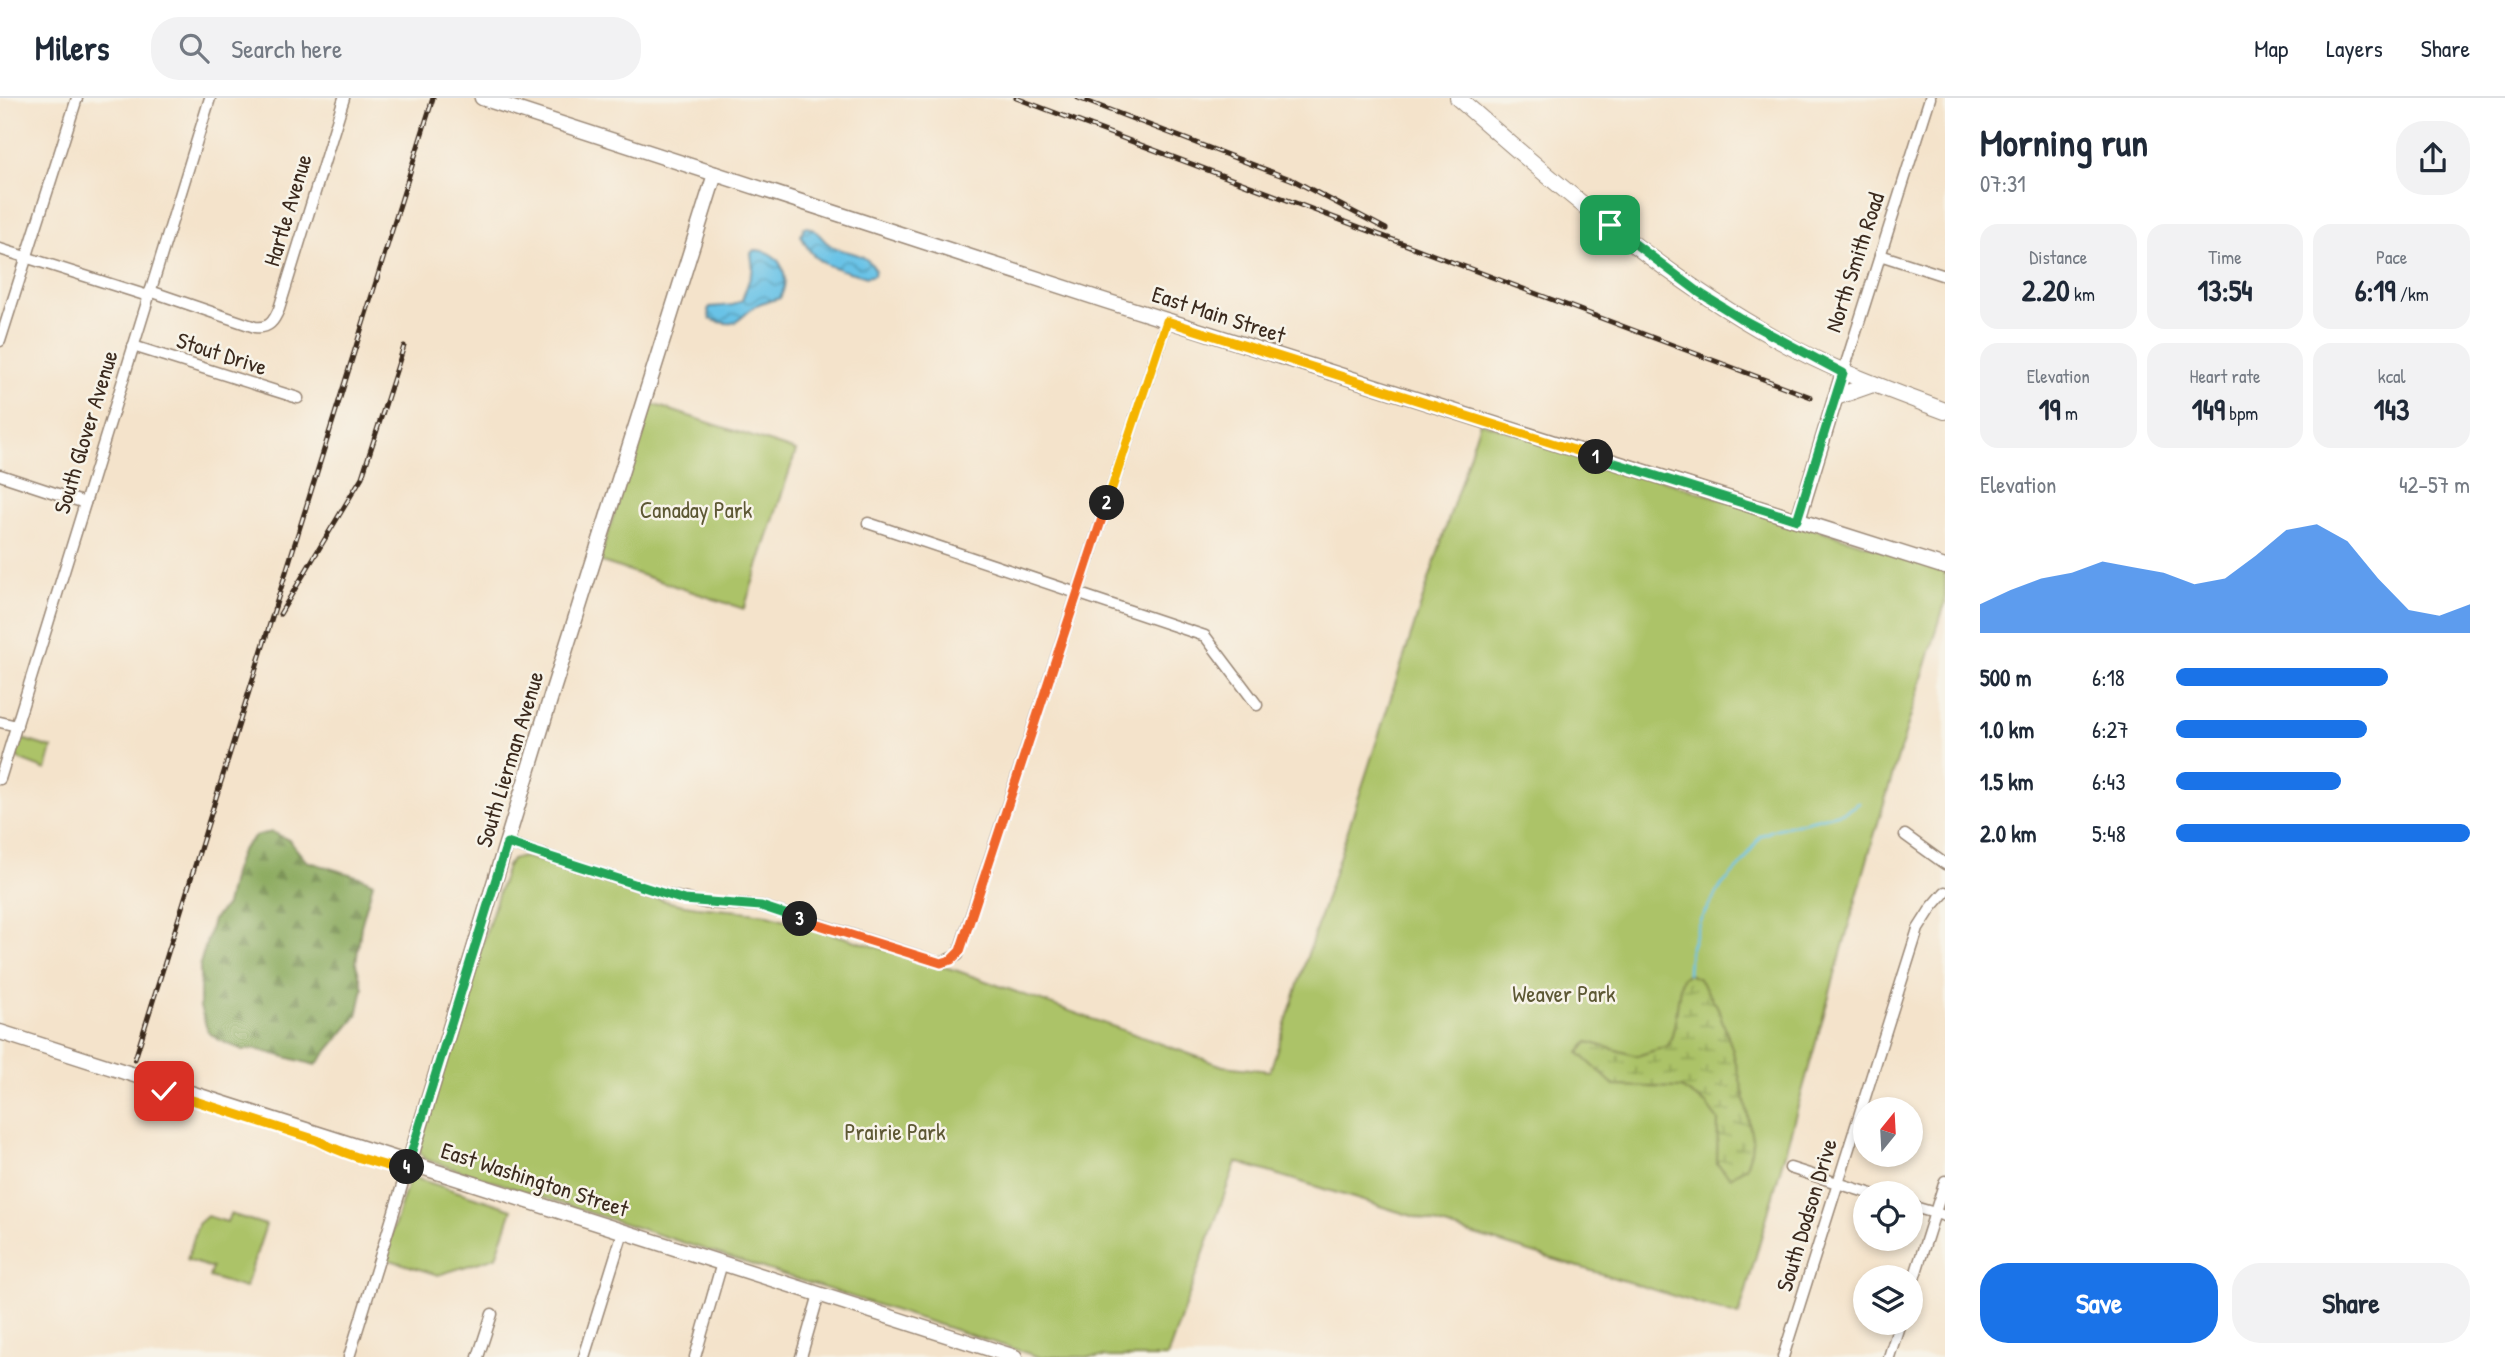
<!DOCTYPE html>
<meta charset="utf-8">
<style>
body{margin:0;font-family:"Patrick Hand",sans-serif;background:#f2f2f3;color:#1f2937;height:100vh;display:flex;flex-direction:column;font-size:26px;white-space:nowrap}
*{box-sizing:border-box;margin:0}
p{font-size:23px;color:#747a83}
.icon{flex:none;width:38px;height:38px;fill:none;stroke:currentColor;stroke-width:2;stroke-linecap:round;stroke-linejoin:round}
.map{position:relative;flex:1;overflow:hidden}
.details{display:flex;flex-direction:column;background:#fff;width:560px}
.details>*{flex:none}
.needle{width:46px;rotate:18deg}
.tools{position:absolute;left:1853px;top:999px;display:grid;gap:14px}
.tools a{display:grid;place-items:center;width:70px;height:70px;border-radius:50%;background:#fff;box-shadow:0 4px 10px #0003;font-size:35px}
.pin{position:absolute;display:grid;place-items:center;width:60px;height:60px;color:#fff;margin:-30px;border-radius:14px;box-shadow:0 4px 10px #0006}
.km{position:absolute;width:35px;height:35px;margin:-18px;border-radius:50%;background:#222;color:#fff;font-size:19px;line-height:35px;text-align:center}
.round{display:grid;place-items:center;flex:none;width:74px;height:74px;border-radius:28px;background:#f2f2f3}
.summary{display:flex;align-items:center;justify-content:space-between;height:119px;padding:0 35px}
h1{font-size:38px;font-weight:700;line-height:52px}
.stats{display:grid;grid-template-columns:repeat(3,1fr);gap:10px;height:119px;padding:7px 35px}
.stats div{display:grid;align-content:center;border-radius:18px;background:#f2f2f3;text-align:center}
.stats b{font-size:30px;font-weight:700}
.stats small{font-size:19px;font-weight:400}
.stats p{font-size:19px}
.chart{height:196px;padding:14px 35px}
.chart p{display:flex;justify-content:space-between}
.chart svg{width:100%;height:126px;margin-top:7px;fill:#1a73e8;opacity:.7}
.button{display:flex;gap:14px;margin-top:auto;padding:14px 35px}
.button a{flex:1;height:80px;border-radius:28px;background:#1a73e8;color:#fff;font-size:28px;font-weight:700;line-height:80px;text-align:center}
.button a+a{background:#f2f2f3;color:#1f2937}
ul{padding:0 35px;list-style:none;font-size:23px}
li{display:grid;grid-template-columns:112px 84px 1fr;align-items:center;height:52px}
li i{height:18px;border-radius:9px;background:#1a73e8}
header{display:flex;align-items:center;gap:42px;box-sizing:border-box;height:98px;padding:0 35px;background:#fff;border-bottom:2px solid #e0e1e3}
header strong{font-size:33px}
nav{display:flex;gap:38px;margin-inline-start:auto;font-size:24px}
.search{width:490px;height:63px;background:#f2f2f3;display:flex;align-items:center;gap:18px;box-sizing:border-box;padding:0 24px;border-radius:28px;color:#747a83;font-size:26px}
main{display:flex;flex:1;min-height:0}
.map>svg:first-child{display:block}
</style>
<header>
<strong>Milers</strong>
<div class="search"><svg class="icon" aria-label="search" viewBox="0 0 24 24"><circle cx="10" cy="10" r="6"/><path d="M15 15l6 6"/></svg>Search here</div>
<nav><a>Map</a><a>Layers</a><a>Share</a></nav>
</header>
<main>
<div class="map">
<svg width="1945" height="1259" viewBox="0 0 1945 1259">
<defs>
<pattern id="forest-firs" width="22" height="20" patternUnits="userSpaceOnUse" patternTransform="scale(1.75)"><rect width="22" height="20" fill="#89a95c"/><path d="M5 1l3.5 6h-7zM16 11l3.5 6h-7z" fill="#718a4b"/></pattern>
<pattern id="wetland-marsh" width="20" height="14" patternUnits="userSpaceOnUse" patternTransform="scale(1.75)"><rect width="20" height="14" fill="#acc368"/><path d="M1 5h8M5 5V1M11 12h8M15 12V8" fill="none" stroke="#8d9f55"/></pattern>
<pattern id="water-waves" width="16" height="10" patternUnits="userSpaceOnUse" patternTransform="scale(1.75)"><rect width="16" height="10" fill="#69c3e7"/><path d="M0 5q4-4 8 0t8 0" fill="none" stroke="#589fbb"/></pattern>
</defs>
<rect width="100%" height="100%" fill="#f7f3e8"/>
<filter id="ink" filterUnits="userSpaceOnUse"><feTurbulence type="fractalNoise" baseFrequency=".0143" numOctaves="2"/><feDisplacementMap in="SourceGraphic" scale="14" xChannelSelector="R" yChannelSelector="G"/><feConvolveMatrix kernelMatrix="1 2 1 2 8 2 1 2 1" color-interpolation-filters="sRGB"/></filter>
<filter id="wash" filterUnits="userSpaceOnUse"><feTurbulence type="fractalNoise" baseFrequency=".00686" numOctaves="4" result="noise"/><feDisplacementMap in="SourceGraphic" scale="28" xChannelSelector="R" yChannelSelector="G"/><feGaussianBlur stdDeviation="1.57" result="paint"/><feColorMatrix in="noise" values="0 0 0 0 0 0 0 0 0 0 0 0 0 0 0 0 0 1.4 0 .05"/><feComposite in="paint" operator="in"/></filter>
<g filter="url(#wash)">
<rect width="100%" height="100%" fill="#f4e3cb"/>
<!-- green -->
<g fill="#acc368" stroke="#747643" stroke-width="2">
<path d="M 649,305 L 796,353 L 744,511 L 599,463 Z"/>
<path d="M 1480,324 L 1945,472 L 1945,505 L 1874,738 L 1739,1218 L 1236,1064 L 1167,1259 L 1039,1259 L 424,1061 L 418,1050 L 507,768 L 513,761 L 524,759 C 577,771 627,795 679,806 C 708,812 736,811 765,816 L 958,873 L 1223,968 L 1270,973 Z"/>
<path d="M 19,640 L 52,650 L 46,672 L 20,662 L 15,656 Z"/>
<path d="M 415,1080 L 512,1111 L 496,1159 L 438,1177 L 384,1160 L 408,1085 Z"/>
<path d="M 230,1116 L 266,1127 L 245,1190 L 209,1179 L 212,1170 L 187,1162 L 198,1126 L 207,1118 L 227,1124 Z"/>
</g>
<!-- forest -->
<path fill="url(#forest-firs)" stroke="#626a3d" stroke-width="2" d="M 272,734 L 289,742 L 306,763 L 363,780 L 373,785 L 361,828 L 356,866 L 363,890 L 357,918 L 316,967 L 255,951 L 242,952 L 219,942 L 208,934 L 200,909 L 200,866 L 213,822 L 226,807 L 233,776 L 241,753 L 255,738 Z"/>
<!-- wetland -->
<path fill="url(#wetland-marsh)" stroke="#747643" stroke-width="2" d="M 1688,876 L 1699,881 L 1717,908 L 1732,950 L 1744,997 L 1753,1046 L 1746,1069 L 1730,1079 L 1717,1066 L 1718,1022 L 1706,1006 L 1681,990 L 1615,988 L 1579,955 L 1588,944 L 1637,958 L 1668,948 C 1678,925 1676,904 1682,880 Z"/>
<!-- water -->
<g fill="url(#water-waves)" stroke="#527682" stroke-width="2">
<path d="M 804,129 C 814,128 819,137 826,144 C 841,158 861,149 875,171 L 874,177 L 867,179 C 835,169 815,171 801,137 Z"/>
<path d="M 754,152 C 780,152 792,178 780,200 C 773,203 763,203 757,207 C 737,220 740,232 710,221 L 708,212 L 710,209 L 733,207 L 742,202 L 753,171 L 751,155 Z"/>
</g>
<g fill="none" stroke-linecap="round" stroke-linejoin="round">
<!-- stream -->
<g stroke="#69c3e7" stroke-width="2.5">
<path d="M 1689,855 L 1700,822 L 1722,787 L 1743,765 L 1760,738 L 1773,732 L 1844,714 L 1859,705"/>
<path d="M 1688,876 L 1689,858"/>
</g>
</g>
</g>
<g filter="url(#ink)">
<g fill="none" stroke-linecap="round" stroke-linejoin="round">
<!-- street casing -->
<g stroke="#988674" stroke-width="13">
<g id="street">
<path d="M 0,151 L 148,198"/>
<path d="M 1880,157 L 1945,178"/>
<path d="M 150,193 L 255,229 C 269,231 274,223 279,211 L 344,0"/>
<path d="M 0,243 L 77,0"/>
<path d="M 133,248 L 298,300"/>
<path d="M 1843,275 L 1930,0"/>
<path d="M 0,377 L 85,405"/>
<path d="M 868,425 L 1205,538 L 1257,607"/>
<path d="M 0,624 L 17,628"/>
<path d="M 0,681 L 210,0"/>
<path d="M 1905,737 L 1945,766"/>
<path d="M 507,745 L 664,796 L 705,805 L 761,808 L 941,865 L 958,857 L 1167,223"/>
<path d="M 1790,1070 L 1872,1096"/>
<path d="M 1911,1108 L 1945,1118"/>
<path d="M 1911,1190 L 1945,1083"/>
<path d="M 349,1259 L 409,1065"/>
<path d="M 478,1259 L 492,1216"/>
<path d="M 584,1259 L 623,1134"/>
<path d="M 695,1259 L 722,1165"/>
<path d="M 801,1259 L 819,1196"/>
<path d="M 1783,1259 L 1918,831 L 1932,809 L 1945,794"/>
<path d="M 1889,1259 L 1900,1225"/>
</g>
</g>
<!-- secondary casing -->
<g stroke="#988674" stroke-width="17">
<g id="secondary">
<path d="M 482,0 L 1106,203 L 1945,469"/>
<path d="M 1798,422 L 1843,275"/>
<path d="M 0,934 L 1015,1259"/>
<path d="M 409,1065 L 552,595 L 715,76"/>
</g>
</g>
<!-- primary casing -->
<g stroke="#988674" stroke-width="18">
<g id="primary">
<path d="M 1458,0 C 1554,85 1663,178 1775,240 C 1829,271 1887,291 1945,313"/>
<path d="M 1836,299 L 1873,286"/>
</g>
</g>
<!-- street -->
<use href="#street" stroke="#fff" stroke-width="10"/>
<!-- secondary -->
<use href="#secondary" stroke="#fff" stroke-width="14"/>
<!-- primary -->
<use href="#primary" stroke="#fff" stroke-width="16"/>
<!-- rail casing -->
<g stroke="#3b2a1e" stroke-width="5">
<g id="rail">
<path d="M 1016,0 L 1811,299"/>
<path d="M 1078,0 L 1293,82 L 1386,131"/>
<path d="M 280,516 L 362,379 L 404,248"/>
<path d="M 135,961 L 433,0"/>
</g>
</g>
<!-- rail -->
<use href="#rail" stroke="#f7f3e8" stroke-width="2.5" stroke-dasharray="8" stroke-linecap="butt"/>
</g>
</g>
<g fill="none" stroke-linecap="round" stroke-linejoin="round" filter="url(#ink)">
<!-- split-1 casing -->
<g stroke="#fff" stroke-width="14">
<path id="split-1" d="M 1596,359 L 1797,422 L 1843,275 L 1740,220 L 1700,195 L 1610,127"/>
</g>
<!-- split-2 casing -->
<g stroke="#fff" stroke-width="14">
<path id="split-2" d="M 1107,405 L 1167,223 L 1596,359"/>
</g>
<!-- split-3 casing -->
<g stroke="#fff" stroke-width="14">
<path id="split-3" d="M 800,821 L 941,865 L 951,862 L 960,853 L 1107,405"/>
</g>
<!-- split-4 casing -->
<g stroke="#fff" stroke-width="14">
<path id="split-4" d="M 407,1069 L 507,745 L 684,802 L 761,808 L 800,821"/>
</g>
<!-- split-5 casing -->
<g stroke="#fff" stroke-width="14">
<path id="split-5" d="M 164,993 L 317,1042 C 344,1057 377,1065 406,1073 L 407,1069"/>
</g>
<!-- split-1 -->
<use href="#split-1" stroke="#22a559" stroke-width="9"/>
<!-- split-2 -->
<use href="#split-2" stroke="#f5b400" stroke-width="9"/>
<!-- split-3 -->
<use href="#split-3" stroke="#f0652b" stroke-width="9"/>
<!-- split-4 -->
<use href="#split-4" stroke="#22a559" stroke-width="9"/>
<!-- split-5 -->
<use href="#split-5" stroke="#f5b400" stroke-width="9"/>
</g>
<g text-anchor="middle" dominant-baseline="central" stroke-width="5" stroke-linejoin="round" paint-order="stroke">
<!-- street labels -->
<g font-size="23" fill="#3b2a1e" stroke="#f7f3e8">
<text transform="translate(287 112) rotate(-73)">Hartle Avenue</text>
<text transform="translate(1854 164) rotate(-72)">North Smith Road</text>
<text transform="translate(1219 216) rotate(18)">East Main Street</text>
<text transform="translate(222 255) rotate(18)">Stout Drive</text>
<text transform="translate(85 334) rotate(-73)">South Glover Avenue</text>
<text transform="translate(509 661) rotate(-73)">South Lierman Avenue</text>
<text transform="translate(535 1081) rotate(18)">East Washington Street</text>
<text transform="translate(1806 1117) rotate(-73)">South Dodson Drive</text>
</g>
<!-- park labels -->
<g font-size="23" fill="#5d5834" stroke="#f7f3e8">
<text x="696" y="411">Canaday Park</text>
<text x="1564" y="895">Weaver Park</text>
<text x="895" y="1033">Prairie Park</text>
</g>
</g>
</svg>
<div class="tools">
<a><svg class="needle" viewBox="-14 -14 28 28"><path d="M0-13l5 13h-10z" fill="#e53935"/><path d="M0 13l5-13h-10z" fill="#747a83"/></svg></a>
<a><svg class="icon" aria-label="locate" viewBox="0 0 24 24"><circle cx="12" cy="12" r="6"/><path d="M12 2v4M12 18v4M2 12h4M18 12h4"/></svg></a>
<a><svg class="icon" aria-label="layers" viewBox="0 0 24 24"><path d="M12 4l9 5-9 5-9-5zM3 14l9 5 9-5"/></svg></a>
</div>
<div class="pin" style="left:1610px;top:127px;background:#1e9e55"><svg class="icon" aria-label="arrive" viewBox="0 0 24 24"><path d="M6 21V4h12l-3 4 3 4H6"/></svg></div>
<div class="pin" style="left:164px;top:993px;background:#d93025"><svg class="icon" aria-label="check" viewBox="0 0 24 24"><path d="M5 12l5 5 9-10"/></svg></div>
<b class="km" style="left:1596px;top:359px">1</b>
<b class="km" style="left:1107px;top:405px">2</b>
<b class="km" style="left:800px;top:821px">3</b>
<b class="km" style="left:407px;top:1069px">4</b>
</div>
<section class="details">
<div class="summary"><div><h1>Morning run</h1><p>07:31</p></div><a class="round"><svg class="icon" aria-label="share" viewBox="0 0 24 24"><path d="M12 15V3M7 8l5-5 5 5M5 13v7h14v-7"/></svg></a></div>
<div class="stats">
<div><p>Distance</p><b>2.20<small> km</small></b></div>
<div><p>Time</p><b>13:54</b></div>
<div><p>Pace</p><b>6:19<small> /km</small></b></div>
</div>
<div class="stats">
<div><p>Elevation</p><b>19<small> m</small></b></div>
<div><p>Heart rate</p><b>149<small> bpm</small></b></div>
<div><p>kcal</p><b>143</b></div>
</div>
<div class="chart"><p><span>Elevation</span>42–57 m</p>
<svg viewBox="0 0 160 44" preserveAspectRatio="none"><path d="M0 44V34L10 29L20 25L30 23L40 19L50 21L60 23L70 27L80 25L90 17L100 8L110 6L120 12L130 25L140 36L150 38L160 34V44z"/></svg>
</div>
<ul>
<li><b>500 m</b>6:18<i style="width:72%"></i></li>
<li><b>1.0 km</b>6:27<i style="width:65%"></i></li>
<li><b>1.5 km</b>6:43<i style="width:56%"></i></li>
<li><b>2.0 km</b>5:48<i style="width:100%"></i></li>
</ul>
<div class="button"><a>Save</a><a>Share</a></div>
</section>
</main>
